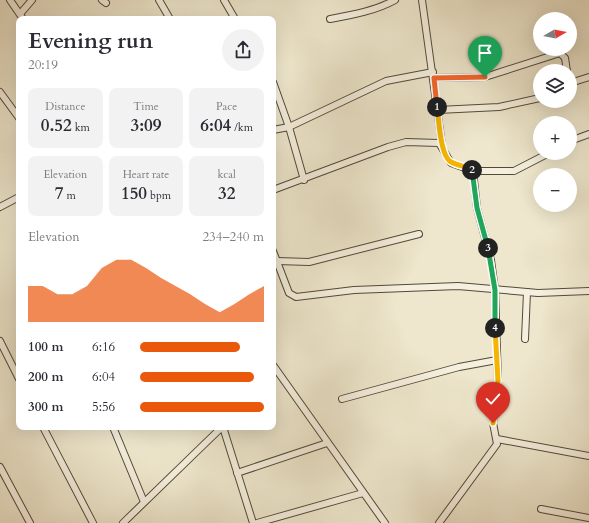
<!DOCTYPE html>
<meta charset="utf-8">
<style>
body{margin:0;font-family:Cardo,serif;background:#f2f2f3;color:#2b2b33;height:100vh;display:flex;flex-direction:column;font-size:15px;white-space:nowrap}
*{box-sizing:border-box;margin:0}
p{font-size:13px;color:#7c7c81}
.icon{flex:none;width:22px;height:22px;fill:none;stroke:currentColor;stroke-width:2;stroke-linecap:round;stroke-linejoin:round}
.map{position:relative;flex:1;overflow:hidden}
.sheet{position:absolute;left:16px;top:16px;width:260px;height:414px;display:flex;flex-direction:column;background:#fff;border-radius:8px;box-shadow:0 4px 16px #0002}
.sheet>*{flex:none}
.needle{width:26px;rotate:81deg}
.buttons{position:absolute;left:533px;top:12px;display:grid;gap:8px}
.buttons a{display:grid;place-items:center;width:44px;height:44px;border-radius:50%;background:#fff;box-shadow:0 4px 16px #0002;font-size:20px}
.pin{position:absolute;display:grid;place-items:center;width:34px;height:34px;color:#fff;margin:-41px -17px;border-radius:50% 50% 50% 0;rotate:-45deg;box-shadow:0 0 4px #0007}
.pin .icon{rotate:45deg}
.km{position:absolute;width:20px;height:20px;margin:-10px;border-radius:50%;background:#222;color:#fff;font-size:11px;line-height:20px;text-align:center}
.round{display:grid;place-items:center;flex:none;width:42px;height:42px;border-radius:21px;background:#f2f2f3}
.summary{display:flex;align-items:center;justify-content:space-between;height:68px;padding:0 12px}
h1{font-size:22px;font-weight:700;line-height:30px}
.stats{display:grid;grid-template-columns:repeat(3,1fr);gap:6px;height:68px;padding:4px 12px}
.stats div{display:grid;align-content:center;border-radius:8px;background:#f2f2f3;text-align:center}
.stats b{font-size:17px;font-weight:700}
.stats small{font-size:11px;font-weight:400}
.stats p{font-size:11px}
.chart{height:112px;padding:8px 12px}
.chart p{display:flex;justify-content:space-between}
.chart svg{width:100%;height:72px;margin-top:4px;fill:#ea580c;opacity:.7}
ul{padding:0 12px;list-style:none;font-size:13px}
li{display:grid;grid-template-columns:64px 48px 1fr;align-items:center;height:30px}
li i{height:10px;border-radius:5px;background:#ea580c}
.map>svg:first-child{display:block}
</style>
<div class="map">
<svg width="589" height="523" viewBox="0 0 589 523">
<rect width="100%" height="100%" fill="#eee7cd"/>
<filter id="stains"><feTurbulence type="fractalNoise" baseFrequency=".005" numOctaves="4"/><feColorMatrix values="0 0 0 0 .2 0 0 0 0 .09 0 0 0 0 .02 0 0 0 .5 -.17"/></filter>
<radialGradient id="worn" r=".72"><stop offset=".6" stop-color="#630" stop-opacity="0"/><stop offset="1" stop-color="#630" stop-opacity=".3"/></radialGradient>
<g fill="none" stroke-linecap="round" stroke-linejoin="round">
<!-- minor casing -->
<g stroke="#544937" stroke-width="8">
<g id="minor">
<path d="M 10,0 L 23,19"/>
<path d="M 102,0 L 106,3"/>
<path d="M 159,0 L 170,19"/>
<path d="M 224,0 L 235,19"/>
<path d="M 422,0 L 442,145"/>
<path d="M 20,14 L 32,0"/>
<path d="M 330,19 C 352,15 375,11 395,0"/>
<path d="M 434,78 L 485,77 L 560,53 L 565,58 L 567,71"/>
<path d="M 273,82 L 289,127 L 304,180"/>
<path d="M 570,83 L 589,77"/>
<path d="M 0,92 L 19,118"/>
<path d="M 438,110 L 499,107 L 540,98"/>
<path d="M 273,130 L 289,127 L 386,81 L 433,72"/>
<path d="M 570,141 L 589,134"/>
<path d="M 273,190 L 388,147 L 406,142 L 439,143 L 451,163 L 473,171 L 514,171 L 549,153"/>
<path d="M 0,207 L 19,197"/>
<path d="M 273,251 L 289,293 L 296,297 L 354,290 L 458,286 L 538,293 L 589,291"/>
<path d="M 277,261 L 309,262 L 419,234"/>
<path d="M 525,339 L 527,292"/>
<path d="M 0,341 L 19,379"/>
<path d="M 273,365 L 385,523"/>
<path d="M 342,399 L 459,367 L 497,360"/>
<path d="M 43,427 L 93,523"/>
<path d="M 113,427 L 144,502"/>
<path d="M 223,427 L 253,523"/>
<path d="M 497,439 L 589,456"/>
<path d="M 0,467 L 30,523"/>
<path d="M 237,473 L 327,443"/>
<path d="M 541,509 L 589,518"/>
<path d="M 123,523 L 222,427"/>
<path d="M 257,523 L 363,493"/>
<path d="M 439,523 L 497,444 L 493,423 L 498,381 L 495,290 L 491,260 L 477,208 L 473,171"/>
</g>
</g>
<!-- minor -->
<use href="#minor" stroke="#f4efde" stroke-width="6"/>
</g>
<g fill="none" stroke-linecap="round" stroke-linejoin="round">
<!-- split-1 casing -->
<g stroke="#fff" stroke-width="8">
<path id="split-1" d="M 437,107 L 434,78 L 485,77"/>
</g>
<!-- split-2 casing -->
<g stroke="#fff" stroke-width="8">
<path id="split-2" d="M 437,107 C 439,119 440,156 451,162 C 458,166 466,166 472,170"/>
</g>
<!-- split-3 casing -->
<g stroke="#fff" stroke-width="8">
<path id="split-3" d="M 472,170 L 477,208 L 488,248"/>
</g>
<!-- split-4 casing -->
<g stroke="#fff" stroke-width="8">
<path id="split-4" d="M 488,248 L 495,290 L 495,328"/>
</g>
<!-- split-5 casing -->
<g stroke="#fff" stroke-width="8">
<path id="split-5" d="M 493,423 L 498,381 L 495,328"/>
</g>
<!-- split-1 -->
<use href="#split-1" stroke="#f0652b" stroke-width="5"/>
<!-- split-2 -->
<use href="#split-2" stroke="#f5b400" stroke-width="5"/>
<!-- split-3 -->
<use href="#split-3" stroke="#22a559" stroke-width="5"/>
<!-- split-4 -->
<use href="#split-4" stroke="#22a559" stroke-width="5"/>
<!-- split-5 -->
<use href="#split-5" stroke="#f5b400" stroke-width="5"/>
</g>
<rect width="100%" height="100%" filter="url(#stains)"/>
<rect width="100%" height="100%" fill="url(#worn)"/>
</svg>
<div class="buttons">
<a><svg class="needle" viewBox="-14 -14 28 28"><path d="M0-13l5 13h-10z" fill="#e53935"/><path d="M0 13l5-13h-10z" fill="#7c7c81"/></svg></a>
<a><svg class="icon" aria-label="layers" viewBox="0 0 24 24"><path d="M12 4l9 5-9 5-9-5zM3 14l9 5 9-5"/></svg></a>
<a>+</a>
<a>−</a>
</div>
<div class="pin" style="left:485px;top:77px;background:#1e9e55"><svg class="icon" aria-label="arrive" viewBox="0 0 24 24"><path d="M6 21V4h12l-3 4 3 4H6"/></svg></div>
<div class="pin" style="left:493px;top:423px;background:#d93025"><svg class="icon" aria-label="check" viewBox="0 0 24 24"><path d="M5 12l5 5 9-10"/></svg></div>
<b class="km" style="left:437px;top:107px">1</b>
<b class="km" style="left:472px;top:170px">2</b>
<b class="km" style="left:488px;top:248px">3</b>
<b class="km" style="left:495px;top:328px">4</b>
<section class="sheet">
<div class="summary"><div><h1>Evening run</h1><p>20:19</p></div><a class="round"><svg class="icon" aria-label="share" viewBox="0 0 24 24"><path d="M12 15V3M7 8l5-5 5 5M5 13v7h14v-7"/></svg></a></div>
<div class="stats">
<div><p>Distance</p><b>0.52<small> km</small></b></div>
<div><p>Time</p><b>3:09</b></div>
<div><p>Pace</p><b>6:04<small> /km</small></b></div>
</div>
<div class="stats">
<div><p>Elevation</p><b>7<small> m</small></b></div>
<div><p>Heart rate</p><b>150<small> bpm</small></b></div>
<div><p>kcal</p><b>32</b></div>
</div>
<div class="chart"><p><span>Elevation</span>234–240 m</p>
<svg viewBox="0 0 160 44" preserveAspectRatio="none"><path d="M0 44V22L10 22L20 27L30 27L40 22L50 11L60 6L70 6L80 11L90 17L100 22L110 27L120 33L130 38L140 33L150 27L160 22V44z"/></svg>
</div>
<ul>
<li><b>100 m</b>6:16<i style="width:81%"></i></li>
<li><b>200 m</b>6:04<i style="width:92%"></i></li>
<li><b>300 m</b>5:56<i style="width:100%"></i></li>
</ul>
</section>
</div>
